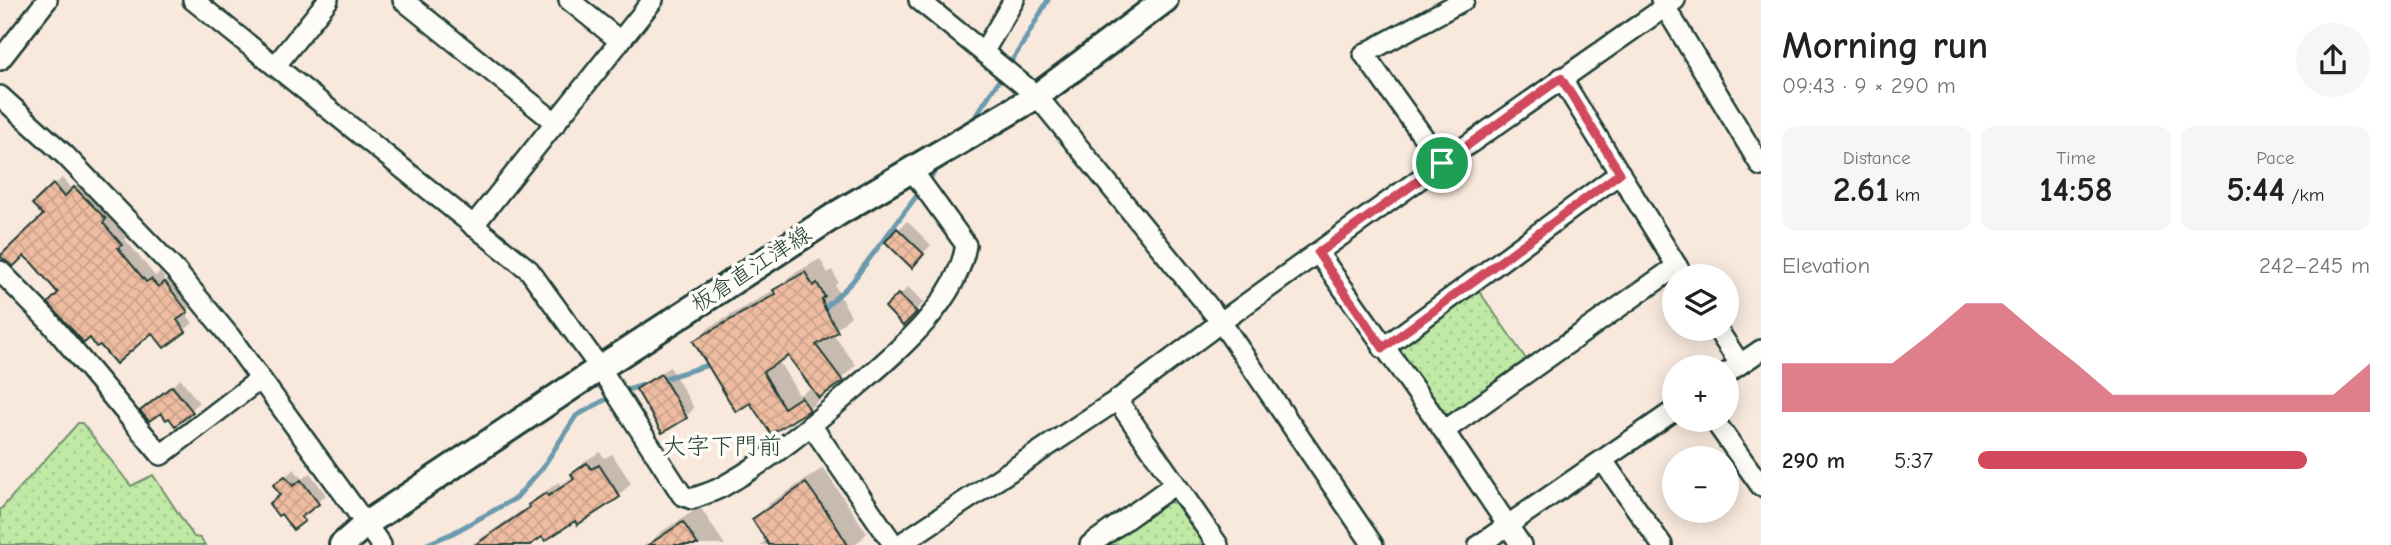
<!DOCTYPE html>
<meta charset="utf-8">
<style>
body{margin:0;font-family:"Comic Neue","Klee One",sans-serif;background:#f6f6f6;color:#202124;height:100vh;display:flex;flex-direction:column;font-size:26px;white-space:nowrap}
*{box-sizing:border-box;margin:0}
p{font-size:23px;color:#757577}
.icon{flex:none;width:38px;height:38px;fill:none;stroke:currentColor;stroke-width:2;stroke-linecap:round;stroke-linejoin:round}
.map{position:relative;flex:1;overflow:hidden}
.panel{display:flex;flex-direction:column;background:#fff;width:630px}
.panel>*{flex:none}
.buttons{position:absolute;left:1662px;top:264px;display:grid;gap:14px}
.buttons a{display:grid;place-items:center;width:77px;height:77px;border-radius:50%;background:#fff;box-shadow:0 4px 18px #0003;font-size:35px}
.pin{position:absolute;display:grid;place-items:center;width:60px;height:60px;color:#fff;margin:-30px;border:4px solid #fff;border-radius:50%;box-shadow:0 2px 7px #0007}
.round{display:grid;place-items:center;flex:none;width:74px;height:74px;border-radius:37px;background:#f6f6f6}
.headline{display:flex;align-items:center;justify-content:space-between;height:119px;padding:0 21px}
h1{font-size:38px;font-weight:700;line-height:52px}
.figures{display:grid;grid-template-columns:repeat(3,1fr);gap:10px;height:119px;padding:7px 21px}
.figures div{display:grid;align-content:center;border-radius:14px;background:#f6f6f6;text-align:center}
.figures b{font-size:35px;font-weight:700}
.figures small{font-size:19px;font-weight:400}
.figures p{font-size:19px}
.chart{height:196px;padding:14px 21px}
.chart p{display:flex;justify-content:space-between}
.chart svg{width:100%;height:126px;margin-top:7px;fill:#d1495b;opacity:.7}
ul{padding:0 21px;list-style:none;font-size:23px}
li{display:grid;grid-template-columns:112px 84px 1fr;align-items:center;height:52px}
li i{height:18px;border-radius:9px;background:#d1495b}
main{display:flex;flex:1;min-height:0}
.map>svg:first-child{display:block}
</style>
<main>
<div class="map">
<svg width="1761" height="545" viewBox="0 0 1761 545">
<defs>
<pattern id="grass-dots" width="8" height="8" patternUnits="userSpaceOnUse" patternTransform="scale(1.75)"><rect width="8" height="8" fill="#bfe9a5"/><path d="M2 2h.1M6 6h.1" fill="none" stroke="#a4c98f" stroke-width="1.8" stroke-linecap="round"/></pattern>
<pattern id="building-cross-hatch" width="8" height="8" patternUnits="userSpaceOnUse" patternTransform="scale(1.75)"><rect width="8" height="8" fill="#efbca1"/><path d="M0 0l8 8M0 8l8-8" fill="none" stroke="#cca28b"/></pattern>
</defs>
<rect width="100%" height="100%" fill="#f9e9dd"/>
<filter id="ink" filterUnits="userSpaceOnUse"><feTurbulence type="fractalNoise" baseFrequency=".0143" numOctaves="2"/><feDisplacementMap in="SourceGraphic" scale="14" xChannelSelector="R" yChannelSelector="G"/><feConvolveMatrix kernelMatrix="1 2 1 2 8 2 1 2 1" color-interpolation-filters="sRGB"/></filter>
<g filter="url(#ink)">
<!-- grass -->
<g fill="url(#grass-dots)" stroke="#6f936c" stroke-width="2">
<path d="M 1477,288 L 1528,362 L 1452,415 L 1442,413 L 1396,351 L 1400,342 Z"/>
<path d="M 78,423 L 82,423 L 131,486 L 153,475 L 194,537 L 200,538 L 205,545 L 0,545 L 0,510 Z"/>
<path d="M 1167,502 L 1177,503 L 1206,545 L 1107,545 Z"/>
</g>
<!-- shadow -->
<g fill="#0003" fill-rule="evenodd">
<path d="M 62,178 L 73,190 L 83,180 L 129,236 L 125,239 L 155,276 L 160,272 L 166,281 L 174,275 L 195,302 L 185,312 L 193,323 L 165,346 L 153,330 L 91,335 L 60,293 L 24,254 L 2,254 L 45,214 L 35,204 Z"/>
<path d="M 907,221 L 931,245 L 912,265 L 887,242 Z"/>
<path d="M 820,259 L 828,273 L 832,270 L 838,282 L 835,285 L 838,292 L 851,316 L 832,333 L 856,365 L 809,409 L 772,432 L 750,401 L 696,341 L 710,327 L 779,287 L 790,276 ZM 788,354 L 813,387 L 799,395 L 778,360 Z"/>
<path d="M 908,287 L 924,302 L 903,323 L 888,307 Z"/>
<path d="M 670,367 L 694,408 L 686,417 L 638,389 L 646,381 Z"/>
<path d="M 181,379 L 199,403 L 191,410 L 150,403 Z"/>
<path d="M 600,452 L 605,458 L 612,454 L 631,483 L 619,496 L 543,534 L 527,545 L 471,545 L 531,504 L 543,493 L 559,482 L 561,485 L 574,476 L 573,474 L 585,461 Z"/>
<path d="M 823,468 L 867,533 L 855,545 L 760,545 L 767,539 L 754,519 L 770,503 Z"/>
<path d="M 294,469 L 302,479 L 310,473 L 326,495 L 310,509 L 312,511 L 293,527 L 282,494 L 275,485 Z"/>
<path d="M 700,507 L 725,545 L 648,545 L 661,532 Z"/>
</g>
<g fill="none" stroke-linecap="round" stroke-linejoin="round">
<!-- stream -->
<g stroke="#6c9aae" stroke-width="5">
<path d="M 971,123 L 1022,45 L 1048,0"/>
<path d="M 927,182 L 940,165"/>
<path d="M 821,312 L 852,282 L 921,190"/>
<path d="M 621,392 L 711,364"/>
<path d="M 425,545 L 453,533 L 516,498 L 543,467 L 576,416 L 612,396"/>
</g>
</g>
<!-- building -->
<g fill="url(#building-cross-hatch)" stroke="#1f3d34" stroke-width="2">
<path d="M 53,184 L 64,197 L 74,187 L 106,219 L 103,223 L 122,245 L 118,248 L 146,282 L 151,279 L 158,287 L 165,282 L 188,312 L 177,320 L 186,332 L 164,348 L 152,333 L 116,364 L 100,345 L 96,347 L 90,338 L 84,343 L 48,303 L 58,293 L 32,263 L 24,256 L 13,267 L 0,256 L 43,215 L 32,204 Z"/>
<path d="M 897,228 L 924,254 L 912,268 L 885,242 Z"/>
<path d="M 805,272 L 813,286 L 817,283 L 825,297 L 822,299 L 824,307 L 838,332 L 816,345 L 843,381 L 819,398 L 788,356 L 763,372 L 784,408 L 801,397 L 810,410 L 771,434 L 750,403 L 736,412 L 693,341 L 776,294 L 773,290 Z"/>
<path d="M 898,294 L 917,312 L 903,326 L 885,307 Z"/>
<path d="M 661,374 L 687,418 L 662,433 L 636,389 Z"/>
<path d="M 172,386 L 193,412 L 175,426 L 169,418 L 166,420 L 161,413 L 149,421 L 140,411 Z"/>
<path d="M 587,463 L 591,469 L 599,465 L 620,497 L 577,525 L 575,521 L 545,541 L 542,537 L 530,545 L 475,545 L 530,507 L 528,505 L 546,493 L 548,496 L 574,479 L 571,474 Z"/>
<path d="M 285,476 L 293,486 L 301,480 L 319,504 L 301,517 L 305,521 L 293,530 L 281,514 L 278,516 L 269,504 L 280,495 L 273,485 Z"/>
<path d="M 806,483 L 833,521 L 848,545 L 769,545 L 752,519 Z"/>
<path d="M 683,522 L 698,545 L 648,545 Z"/>
</g>
<g fill="none" stroke-linecap="round" stroke-linejoin="round">
<!-- minor casing -->
<g stroke="#1f3d34" stroke-width="24">
<g id="minor">
<path d="M 193,0 L 529,270 L 600,368 L 682,495 L 692,499 C 704,494 717,491 727,484 C 771,459 810,427 848,394 C 892,356 956,306 966,245 L 912,170"/>
<path d="M 403,0 L 556,123"/>
<path d="M 569,0 L 620,41"/>
<path d="M 919,0 L 1037,96 L 1221,322 L 1373,545"/>
<path d="M 1661,0 L 1761,166"/>
<path d="M 984,51 L 1014,0"/>
<path d="M 0,60 L 47,0"/>
<path d="M 276,65 L 328,0"/>
<path d="M 1561,78 L 1683,276"/>
<path d="M 0,96 L 65,155 L 177,272 L 231,338 L 381,545"/>
<path d="M 1442,163 L 1364,54 L 1464,0"/>
<path d="M 473,226 L 653,0"/>
<path d="M 1318,253 L 1444,431 L 1521,545"/>
<path d="M 0,271 L 48,320 L 161,455 L 260,379"/>
<path d="M 1717,329 L 1740,364"/>
<path d="M 1383,348 L 1620,173"/>
<path d="M 1727,373 L 1761,350"/>
<path d="M 1117,400 L 1218,545"/>
<path d="M 1714,420 L 1761,486"/>
<path d="M 811,425 L 894,545"/>
<path d="M 1444,431 L 1677,266"/>
<path d="M 1603,461 L 1662,545"/>
<path d="M 899,545 L 1117,400 L 1221,322 L 1442,163 L 1675,0"/>
<path d="M 1090,545 L 1175,484"/>
<path d="M 1479,545 L 1675,410"/>
</g>
</g>
<!-- major casing -->
<g stroke="#1f3d34" stroke-width="30">
<path id="major" d="M 342,545 L 366,524 L 600,368 L 840,212 L 1037,96 L 1165,0"/>
</g>
<!-- minor -->
<use href="#minor" stroke="#fdfcf7" stroke-width="19"/>
<!-- major -->
<use href="#major" stroke="#fdfcf7" stroke-width="24"/>
</g>
</g>
<g fill="none" stroke-linecap="round" stroke-linejoin="round" filter="url(#ink)">
<!-- route casing -->
<g stroke="#fff" stroke-width="14">
<path id="route" d="M 1561,78 L 1620,173 L 1383,348 L 1318,253 Z"/>
</g>
<!-- route -->
<use href="#route" stroke="#d1495b" stroke-width="9"/>
</g>
<g text-anchor="middle" dominant-baseline="central" stroke-width="7" stroke-linejoin="round" paint-order="stroke">
<!-- street labels -->
<g font-size="23" fill="#1f3d34" stroke="#fdfcf7">
<text transform="translate(751 269) rotate(-33)">板倉直江津線</text>
</g>
<!-- neighbourhood labels -->
<g font-size="24" fill="#1f3d34" stroke="#fdfcf7">
<text x="722" y="446">大字下門前</text>
</g>
</g>
</svg>
<div class="buttons">
<a><svg class="icon" aria-label="layers" viewBox="0 0 24 24"><path d="M12 4l9 5-9 5-9-5zM3 14l9 5 9-5"/></svg></a>
<a>+</a>
<a>−</a>
</div>
<div class="pin" style="left:1442px;top:163px;background:#1e9e55"><svg class="icon" aria-label="arrive" viewBox="0 0 24 24"><path d="M6 21V4h12l-3 4 3 4H6"/></svg></div>
</div>
<section class="panel">
<div class="headline"><div><h1>Morning run</h1><p>09:43 · 9 × 290 m</p></div><a class="round"><svg class="icon" aria-label="share" viewBox="0 0 24 24"><path d="M12 15V3M7 8l5-5 5 5M5 13v7h14v-7"/></svg></a></div>
<div class="figures">
<div><p>Distance</p><b>2.61<small> km</small></b></div>
<div><p>Time</p><b>14:58</b></div>
<div><p>Pace</p><b>5:44<small> /km</small></b></div>
</div>
<div class="chart"><p><span>Elevation</span>242–245 m</p>
<svg viewBox="0 0 160 44" preserveAspectRatio="none"><path d="M0 44V27L10 27L20 27L30 27L40 17L50 6L60 6L70 17L80 27L90 38L100 38L110 38L120 38L130 38L140 38L150 38L160 27V44z"/></svg>
</div>
<ul>
<li><b>290 m</b>5:37<i style="width:84%"></i></li>
</ul>
</section>
</main>
